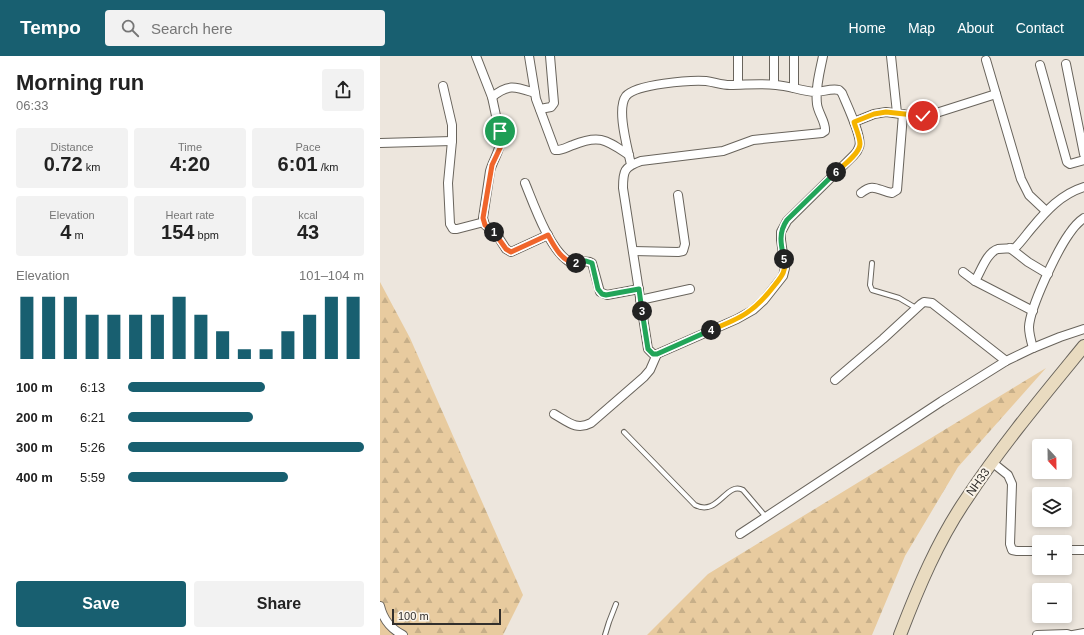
<!DOCTYPE html>
<meta charset="utf-8">
<style>
body{margin:0;font-family:Helvetica,sans-serif;background:#f2f2f2;color:#222;height:100vh;display:flex;flex-direction:column;font-size:15px;white-space:nowrap}
*{box-sizing:border-box;margin:0}
p{font-size:13px;color:#767676}
.icon{flex:none;width:22px;height:22px;fill:none;stroke:currentColor;stroke-width:2;stroke-linecap:round;stroke-linejoin:round}
.map{position:relative;flex:1;overflow:hidden}
.drawer{display:flex;flex-direction:column;background:#fff;width:380px}
.drawer>*{flex:none}
.needle{width:26px;rotate:158deg}
.fabs{position:absolute;left:652px;top:383px;display:grid;gap:8px}
.fabs a{display:grid;place-items:center;width:40px;height:40px;border-radius:4px;background:#fff;box-shadow:0 2px 6px #0003;font-size:20px}
.scale{position:absolute;left:12px;bottom:10px;width:109px;box-sizing:border-box;padding-left:4px;border:2px solid #322f2c;border-top:0;font-size:11px;line-height:14px;white-space:nowrap;color:#322f2c;-webkit-text-stroke:3px #faf4ea;paint-order:stroke}
.pin{position:absolute;display:grid;place-items:center;width:34px;height:34px;color:#fff;margin:-17px;border:2px solid #fff;border-radius:50%;box-shadow:0 1px 4px #0007}
.km{position:absolute;width:20px;height:20px;margin:-10px;border-radius:50%;background:#222;color:#fff;font-size:11px;line-height:20px;text-align:center}
.round{display:grid;place-items:center;flex:none;width:42px;height:42px;border-radius:4px;background:#f2f2f2}
.headline{display:flex;align-items:center;justify-content:space-between;height:68px;padding:0 16px}
h1{font-size:22px;font-weight:700;line-height:30px}
.figures{display:grid;grid-template-columns:repeat(3,1fr);gap:6px;height:68px;padding:4px 16px}
.figures div{display:grid;align-content:center;border-radius:4px;background:#f2f2f2;text-align:center}
.figures b{font-size:20px;font-weight:700}
.figures small{font-size:11px;font-weight:400}
.figures p{font-size:11px}
.chart{height:112px;padding:8px 16px}
.chart p{display:flex;justify-content:space-between}
.chart svg{width:100%;height:72px;margin-top:4px;stroke:#185f70;stroke-width:6}
.cta{display:flex;gap:8px;margin-top:auto;padding:8px 16px}
.cta a{flex:1;height:46px;border-radius:4px;background:#185f70;color:#fff;font-size:16px;font-weight:700;line-height:46px;text-align:center}
.cta a+a{background:#f2f2f2;color:#222}
ul{padding:0 16px;list-style:none;font-size:13px}
li{display:grid;grid-template-columns:64px 48px 1fr;align-items:center;height:30px}
li i{height:10px;border-radius:5px;background:#185f70}
header{display:flex;align-items:center;gap:24px;box-sizing:border-box;height:56px;padding:0 20px;background:#185f70;color:#fff}
header strong{font-size:19px}
nav{display:flex;gap:22px;margin-inline-start:auto;font-size:14px}
.search{width:280px;height:36px;background:#f2f2f2;display:flex;align-items:center;gap:10px;box-sizing:border-box;padding:0 14px;border-radius:4px;color:#767676;font-size:15px}
main{display:flex;flex:1;min-height:0}
.map>svg:first-child{display:block}
</style>
<header>
<strong>Tempo</strong>
<div class="search"><svg class="icon" aria-label="search" viewBox="0 0 24 24"><circle cx="10" cy="10" r="6"/><path d="M15 15l6 6"/></svg>Search here</div>
<nav><a>Home</a><a>Map</a><a>About</a><a>Contact</a></nav>
</header>
<main>
<section class="drawer">
<div class="headline"><div><h1>Morning run</h1><p>06:33</p></div><a class="round"><svg class="icon" aria-label="share" viewBox="0 0 24 24"><path d="M12 15V3M7 8l5-5 5 5M5 13v7h14v-7"/></svg></a></div>
<div class="figures">
<div><p>Distance</p><b>0.72<small> km</small></b></div>
<div><p>Time</p><b>4:20</b></div>
<div><p>Pace</p><b>6:01<small> /km</small></b></div>
</div>
<div class="figures">
<div><p>Elevation</p><b>4<small> m</small></b></div>
<div><p>Heart rate</p><b>154<small> bpm</small></b></div>
<div><p>kcal</p><b>43</b></div>
</div>
<div class="chart"><p><span>Elevation</span>101–104 m</p>
<svg viewBox="0 0 160 44" preserveAspectRatio="none"><path d="M5 44V6M15 44V6M25 44V6M35 44V17M45 44V17M55 44V17M65 44V17M75 44V6M85 44V17M95 44V27M105 44V38M115 44V38M125 44V27M135 44V17M145 44V6M155 44V6"/></svg>
</div>
<ul>
<li><b>100 m</b>6:13<i style="width:58%"></i></li>
<li><b>200 m</b>6:21<i style="width:53%"></i></li>
<li><b>300 m</b>5:26<i style="width:100%"></i></li>
<li><b>400 m</b>5:59<i style="width:68%"></i></li>
</ul>
<div class="cta"><a>Save</a><a>Share</a></div>
</section>
<div class="map">
<svg width="704" height="579" viewBox="0 0 704 579">
<defs>
<pattern id="forest-firs" width="22" height="20" patternUnits="userSpaceOnUse"><rect width="22" height="20" fill="#e8cb9f"/><path d="M5 1l3.5 6h-7zM16 11l3.5 6h-7z" fill="#c7af89"/></pattern>
</defs>
<rect width="100%" height="100%" fill="#ede6dd"/>
<!-- forest -->
<g fill="url(#forest-firs)">
<path d="M 0,226 L 30,282 L 143,539 L 123,579 L 0,579 Z"/>
<path d="M 666,312 L 578,411 L 525,500 L 492,579 L 267,579 L 328,518 Z"/>
</g>
<g fill="none" stroke-linecap="round" stroke-linejoin="round">
<!-- service casing -->
<g stroke="#69645c" stroke-width="6">
<g id="service">
<path d="M 492,207 L 490,229 L 492,234 L 519,242 L 536,252"/>
<path d="M 244,376 L 315,449 C 338,461 346,425 363,434 L 386,461"/>
<path d="M 225,579 L 229,566 L 236,548"/>
</g>
</g>
<!-- minor casing -->
<g stroke="#69645c" stroke-width="10">
<g id="minor">
<path d="M 96,0 L 112,41 L 121,83 C 120,95 113,104 110,115 L 103,162 L 105,169 L 117,179 L 126,193 L 131,196 L 168,179"/>
<path d="M 149,0 L 156,43 L 175,94 C 181,95 187,91 193,89 C 220,78 226,84 249,99"/>
<path d="M 394,0 L 394,28"/>
<path d="M 511,0 L 517,57"/>
<path d="M 606,4 L 641,123 L 649,139 L 666,155"/>
<path d="M 686,8 L 704,98"/>
<path d="M 660,9 L 687,106 L 690,108 L 704,104"/>
<path d="M 358,28 L 358,0"/>
<path d="M 63,30 L 72,69 L 72,85 L 68,127 L 70,168 L 73,173 L 77,173 L 104,166"/>
<path d="M 414,32 L 414,0"/>
<path d="M 112,41 C 129,27 136,31 155,37"/>
<path d="M 160,53 L 171,51 L 174,47 L 170,0"/>
<path d="M 474,66 L 494,58 L 506,56 L 535,60 L 553,58 L 616,38"/>
<path d="M 0,87 L 72,85"/>
<path d="M 251,109 C 248,93 236,53 246,40 C 256,28 310,24 326,25 C 334,26 342,29 350,29 C 365,29 381,27 396,29 C 409,30 422,35 435,36 C 443,36 451,32 459,34 L 462,37 C 466,47 483,82 479,91 C 478,94 476,97 474,99 L 407,165 L 401,176 L 401,184 L 405,212 L 403,220 L 384,244 L 373,254 L 357,263 L 277,298 L 273,298 L 268,293 L 243,132 C 243,115 244,111 261,105 L 343,95 L 373,84 L 442,77 L 445,75 C 446,66 438,57 437,48 C 435,32 440,15 443,0"/>
<path d="M 145,127 C 154,149 169,192 188,205 C 196,210 205,202 212,207 L 220,236 L 227,239 L 259,233"/>
<path d="M 481,137 C 494,126 498,135 512,137 L 517,134 L 523,58"/>
<path d="M 630,192 L 648,206 L 668,218"/>
<path d="M 253,195 L 298,196 L 303,195 L 305,188 L 298,139"/>
<path d="M 583,216 L 595,225 L 653,255"/>
<path d="M 595,225 C 601,215 607,196 618,193 C 623,192 629,193 635,192 C 641,186 646,179 651,173 C 666,155 681,138 704,131"/>
<path d="M 260,244 L 310,233"/>
<path d="M 653,292 C 651,285 649,278 649,271 C 650,251 677,195 689,178 C 693,172 698,166 704,162"/>
<path d="M 455,324 L 503,283 L 541,248 L 544,246 L 552,247 L 626,305"/>
<path d="M 174,358 C 187,365 196,375 211,367 L 264,321 L 270,314 L 277,298"/>
<path d="M 613,407 L 628,419 L 632,428 L 630,488 L 632,494 L 637,495 L 659,495"/>
<path d="M 360,478 L 562,345 L 626,305 L 653,292 L 680,281 L 704,273"/>
<path d="M 685,494 L 704,494"/>
<path d="M 0,550 C 3,563 11,573 23,579"/>
<path d="M 657,579 L 687,578 L 690,579"/>
<path d="M 693,579 L 704,577"/>
</g>
</g>
<!-- secondary casing -->
<g stroke="#69645c" stroke-width="14">
<path id="secondary" d="M 520,579 C 538,532 558,484 587,442 C 622,389 664,339 704,290"/>
</g>
<!-- service -->
<use href="#service" stroke="#fff" stroke-width="4"/>
<!-- minor -->
<use href="#minor" stroke="#fff" stroke-width="8"/>
<!-- secondary -->
<use href="#secondary" stroke="#e9dbc0" stroke-width="12"/>
</g>
<g fill="none" stroke-linecap="round" stroke-linejoin="round">
<!-- split-1 casing -->
<g stroke="#fff" stroke-width="8">
<path id="split-1" d="M 114,176 L 105,169 L 103,162 L 112,109 L 121,90 L 120,75"/>
</g>
<!-- split-2 casing -->
<g stroke="#fff" stroke-width="8">
<path id="split-2" d="M 114,176 L 126,193 L 131,196 L 168,179 C 174,190 182,206 196,207"/>
</g>
<!-- split-3 casing -->
<g stroke="#fff" stroke-width="8">
<path id="split-3" d="M 196,207 L 206,205 L 212,207 L 218,233 L 222,238 L 226,239 L 259,233 L 262,255"/>
</g>
<!-- split-4 casing -->
<g stroke="#fff" stroke-width="8">
<path id="split-4" d="M 262,255 L 268,293 L 273,298 L 277,298 L 331,274"/>
</g>
<!-- split-5 casing -->
<g stroke="#fff" stroke-width="8">
<path id="split-5" d="M 331,274 C 361,262 374,256 394,230 C 401,221 407,215 404,203"/>
</g>
<!-- split-6 casing -->
<g stroke="#fff" stroke-width="8">
<path id="split-6" d="M 404,203 C 401,189 398,177 407,164 L 456,116"/>
</g>
<!-- split-7 casing -->
<g stroke="#fff" stroke-width="8">
<path id="split-7" d="M 456,116 C 463,110 480,97 480,88 C 480,81 476,73 474,66 L 494,58 L 506,56 L 543,60"/>
</g>
<!-- split-1 -->
<use href="#split-1" stroke="#f0652b" stroke-width="5"/>
<!-- split-2 -->
<use href="#split-2" stroke="#f0652b" stroke-width="5"/>
<!-- split-3 -->
<use href="#split-3" stroke="#22a559" stroke-width="5"/>
<!-- split-4 -->
<use href="#split-4" stroke="#22a559" stroke-width="5"/>
<!-- split-5 -->
<use href="#split-5" stroke="#f5b400" stroke-width="5"/>
<!-- split-6 -->
<use href="#split-6" stroke="#22a559" stroke-width="5"/>
<!-- split-7 -->
<use href="#split-7" stroke="#f5b400" stroke-width="5"/>
</g>
<g text-anchor="middle" dominant-baseline="central" stroke-width="4" stroke-linejoin="round" paint-order="stroke">
<!-- street labels -->
<g font-size="12" fill="#322f2c" stroke="#faf4ea">
<text transform="translate(598 426) rotate(-54)">NH33</text>
</g>
</g>
</svg>
<div class="fabs">
<a><svg class="needle" viewBox="-14 -14 28 28"><path d="M0-13l5 13h-10z" fill="#e53935"/><path d="M0 13l5-13h-10z" fill="#767676"/></svg></a>
<a><svg class="icon" aria-label="layers" viewBox="0 0 24 24"><path d="M12 4l9 5-9 5-9-5zM3 14l9 5 9-5"/></svg></a>
<a>+</a>
<a>−</a>
</div>
<div class="scale">100 m</div>
<div class="pin" style="left:120px;top:75px;background:#1e9e55"><svg class="icon" aria-label="arrive" viewBox="0 0 24 24"><path d="M6 21V4h12l-3 4 3 4H6"/></svg></div>
<div class="pin" style="left:543px;top:60px;background:#d93025"><svg class="icon" aria-label="check" viewBox="0 0 24 24"><path d="M5 12l5 5 9-10"/></svg></div>
<b class="km" style="left:114px;top:176px">1</b>
<b class="km" style="left:196px;top:207px">2</b>
<b class="km" style="left:262px;top:255px">3</b>
<b class="km" style="left:331px;top:274px">4</b>
<b class="km" style="left:404px;top:203px">5</b>
<b class="km" style="left:456px;top:116px">6</b>
</div>
</main>
